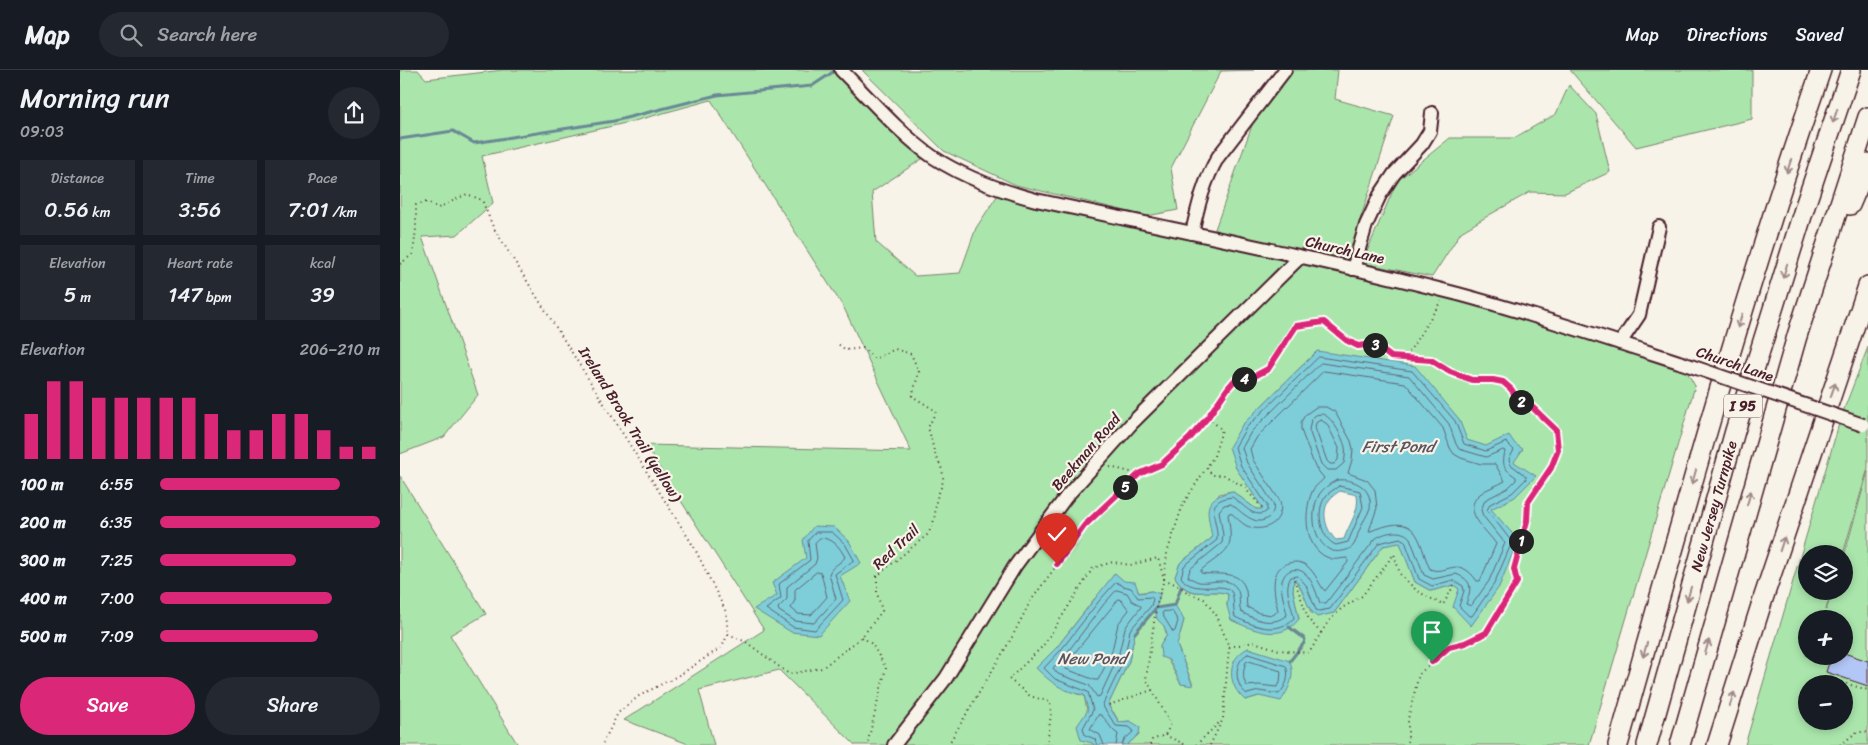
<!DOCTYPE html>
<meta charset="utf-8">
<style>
body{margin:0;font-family:Sriracha,sans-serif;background:#242831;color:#f1f3f6;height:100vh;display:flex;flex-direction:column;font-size:19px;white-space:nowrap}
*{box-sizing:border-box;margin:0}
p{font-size:16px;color:#9ea1a6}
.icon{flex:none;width:28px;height:28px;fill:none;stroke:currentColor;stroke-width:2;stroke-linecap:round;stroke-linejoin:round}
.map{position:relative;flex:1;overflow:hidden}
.drawer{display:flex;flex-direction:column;background:#171b24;width:400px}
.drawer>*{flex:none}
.tools{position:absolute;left:1398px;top:475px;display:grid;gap:10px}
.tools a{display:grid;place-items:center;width:55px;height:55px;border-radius:50%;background:#171b24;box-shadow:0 2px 8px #0003;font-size:25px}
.pin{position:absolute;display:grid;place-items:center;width:42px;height:42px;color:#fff;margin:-51px -21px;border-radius:50% 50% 50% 0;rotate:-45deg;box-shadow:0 0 5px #0007}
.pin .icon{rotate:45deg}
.km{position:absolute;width:25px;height:25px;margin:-12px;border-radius:50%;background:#222;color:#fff;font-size:14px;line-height:25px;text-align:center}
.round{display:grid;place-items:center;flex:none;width:52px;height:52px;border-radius:26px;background:#242831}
.head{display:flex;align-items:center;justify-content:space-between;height:85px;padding:0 20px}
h1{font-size:28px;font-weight:600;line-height:38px}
.stats{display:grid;grid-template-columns:repeat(3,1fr);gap:8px;height:85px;padding:5px 20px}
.stats div{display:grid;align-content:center;border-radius:0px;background:#242831;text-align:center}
.stats b{font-size:21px;font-weight:600}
.stats small{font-size:14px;font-weight:400}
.stats p{font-size:14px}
.chart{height:140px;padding:10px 20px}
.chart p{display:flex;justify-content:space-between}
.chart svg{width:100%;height:90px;margin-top:5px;stroke:#db2777;stroke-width:6}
.button{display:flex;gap:10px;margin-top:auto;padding:10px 20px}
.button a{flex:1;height:58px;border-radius:30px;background:#db2777;color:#fff;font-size:20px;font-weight:600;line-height:58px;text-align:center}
.button a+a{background:#242831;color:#f1f3f6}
ul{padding:0 20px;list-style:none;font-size:16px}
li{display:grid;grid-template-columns:80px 60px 1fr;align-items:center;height:38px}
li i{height:12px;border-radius:6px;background:#db2777}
header{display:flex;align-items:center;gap:30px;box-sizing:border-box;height:70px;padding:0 25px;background:#171b24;border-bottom:1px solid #363941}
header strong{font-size:24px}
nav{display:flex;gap:28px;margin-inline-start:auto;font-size:18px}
.search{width:350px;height:45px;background:#242831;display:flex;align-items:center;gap:12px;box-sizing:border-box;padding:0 18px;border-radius:28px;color:#9ea1a6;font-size:19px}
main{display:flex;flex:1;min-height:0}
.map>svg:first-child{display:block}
</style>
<header>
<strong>Map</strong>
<div class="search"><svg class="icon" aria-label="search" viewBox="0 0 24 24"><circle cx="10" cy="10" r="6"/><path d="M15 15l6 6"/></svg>Search here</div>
<nav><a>Map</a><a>Directions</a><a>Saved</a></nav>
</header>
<main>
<section class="drawer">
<div class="head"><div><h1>Morning run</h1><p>09:03</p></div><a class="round"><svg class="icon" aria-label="share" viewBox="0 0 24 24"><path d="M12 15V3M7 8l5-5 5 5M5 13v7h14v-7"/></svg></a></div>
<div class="stats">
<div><p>Distance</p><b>0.56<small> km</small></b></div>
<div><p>Time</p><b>3:56</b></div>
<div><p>Pace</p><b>7:01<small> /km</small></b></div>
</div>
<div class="stats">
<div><p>Elevation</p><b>5<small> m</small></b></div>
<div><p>Heart rate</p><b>147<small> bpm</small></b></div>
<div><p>kcal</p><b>39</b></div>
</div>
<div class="chart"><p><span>Elevation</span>206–210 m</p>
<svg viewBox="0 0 160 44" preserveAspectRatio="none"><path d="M5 44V22M15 44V6M25 44V6M35 44V14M45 44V14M55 44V14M65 44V14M75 44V14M85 44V22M95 44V30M105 44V30M115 44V22M125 44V22M135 44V30M145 44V38M155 44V38"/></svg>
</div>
<ul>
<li><b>100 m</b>6:55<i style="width:82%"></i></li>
<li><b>200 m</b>6:35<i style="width:100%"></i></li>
<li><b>300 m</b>7:25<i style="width:62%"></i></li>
<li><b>400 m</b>7:00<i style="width:78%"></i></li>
<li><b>500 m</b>7:09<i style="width:72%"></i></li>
</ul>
<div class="button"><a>Save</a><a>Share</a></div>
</section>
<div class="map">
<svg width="1468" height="675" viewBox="0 0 1468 675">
<rect width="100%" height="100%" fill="#f7f3e8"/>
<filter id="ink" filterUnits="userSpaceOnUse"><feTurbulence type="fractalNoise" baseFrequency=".02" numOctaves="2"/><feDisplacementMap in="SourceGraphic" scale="10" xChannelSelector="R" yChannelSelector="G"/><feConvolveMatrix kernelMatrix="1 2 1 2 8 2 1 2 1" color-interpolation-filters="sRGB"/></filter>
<g filter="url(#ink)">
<!-- green -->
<g fill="#aae6ac" stroke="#7a826c" fill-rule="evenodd">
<path d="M 0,0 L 18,0 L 26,9 L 103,0 L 434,0 L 525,87 L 472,122 L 476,172 L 515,206 L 560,203 L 576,158 L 601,120 L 993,208 L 1282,293 L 1295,316 L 1189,675 L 727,675 L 739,664 L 730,651 L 719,652 L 714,643 L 708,635 L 729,591 L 735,563 L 756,538 L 752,521 L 695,528 L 657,577 L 636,598 L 677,624 L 684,625 L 694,675 L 494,675 L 608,507 L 492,675 L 455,675 L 379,600 L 299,620 L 314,675 L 291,675 L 224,650 L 364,560 L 245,375 L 511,381 L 444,238 L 311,30 L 234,51 L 82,86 L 93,133 L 57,165 L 22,167 L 78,325 L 44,367 L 0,384 ZM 917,281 L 1099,517 L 1060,519 L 1054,515 L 1031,521 L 1015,512 L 1000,472 L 983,476 L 934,543 L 911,543 L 902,518 L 894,509 L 893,521 L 899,549 L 827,536 L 828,524 C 806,517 790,532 775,507 L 780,493 L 812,468 L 819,424 L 832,421 L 856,439 L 864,440 L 836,398 L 842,355 ZM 784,550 L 777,575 L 793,615 L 781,614 L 760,576 L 767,565 L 764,556 ZM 848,578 L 864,584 L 859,626 L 845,630 Z"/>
<path d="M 462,0 L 854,0 L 821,1 L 771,98 L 778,140 L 747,146 L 616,115 L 544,81 Z"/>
<path d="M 890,0 L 938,0 L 935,29 L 994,46 L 947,190 L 814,162 L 856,44 Z"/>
<path d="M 1170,0 L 1352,0 L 1352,49 L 1236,77 Z"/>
<path d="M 1169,15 L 1196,44 L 1210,102 L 1165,123 L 1130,122 L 1091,144 L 1061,162 L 1032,207 L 962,193 L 997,111 L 1050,68 L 1114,68 L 1156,44 Z"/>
<path d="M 1468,277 L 1468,398 L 1443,484 L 1406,484 L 1406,521 L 1431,521 L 1426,540 L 1433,521 L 1444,521 L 1444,486 L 1468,401 L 1468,675 L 1345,675 L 1441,347 ZM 1406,549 L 1444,549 L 1444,586 L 1406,586 ZM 1406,614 L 1444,614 L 1444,651 L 1406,651 Z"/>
<path d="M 0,406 L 86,544 L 50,565 L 118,675 L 0,675 Z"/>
</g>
<!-- water -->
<g fill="#7eceda" stroke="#698894" fill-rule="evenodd">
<path d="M 917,281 L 1015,296 L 1059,349 L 1067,370 L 1086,376 L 1109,365 L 1115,374 L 1123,379 L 1114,392 L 1136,406 L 1115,427 L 1091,439 L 1118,470 L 1099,517 L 1071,556 L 1053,537 L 1059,519 L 1054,515 L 1031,521 L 1015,512 L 1000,473 L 983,476 L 934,543 L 917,547 C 905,538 906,521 894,509 L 893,521 L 899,549 C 881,573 853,560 831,550 L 827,536 L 828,524 C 806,517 791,532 775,507 L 780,493 L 812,468 C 808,440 800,430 832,421 L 856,439 L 863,439 L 836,398 L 829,377 L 842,355 ZM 940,421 L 957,425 C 960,441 949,454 944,469 L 936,470 C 926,461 920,441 930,429 C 932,426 937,423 940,421 Z"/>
<path d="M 414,456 L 434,457 L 449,471 L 461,493 L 440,506 L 450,531 L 419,565 L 391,562 L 354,539 L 377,525 L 372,513 L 406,488 L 403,470 Z"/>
<path d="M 715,503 L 724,511 L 735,512 L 739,523 L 752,521 L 760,524 L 756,538 L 775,535 L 784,550 L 777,575 L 793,616 L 781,614 L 769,590 L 761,587 L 760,576 L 767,565 L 764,556 L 757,549 L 755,538 L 735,563 L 729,591 L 708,635 L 719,652 L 730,651 L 740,657 L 739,664 L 727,675 L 694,675 L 692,673 L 681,670 L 677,656 L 688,640 L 684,625 C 663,622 650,612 636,598 L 657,577 Z"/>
<path d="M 848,578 L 890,591 C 895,607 890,617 881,631 L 859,626 L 845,630 C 827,615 826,589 848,578 Z"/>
</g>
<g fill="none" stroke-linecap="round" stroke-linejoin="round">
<!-- shore -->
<g stroke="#5f6571" stroke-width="1">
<path d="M 919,287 L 1012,301 L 1055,351 L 1064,374 L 1086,381 L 1106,372 L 1114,380 L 1109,389 L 1110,394 L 1126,406 L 1126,409 L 1112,423 L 1090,434 L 1087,440 L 1112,472 L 1094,514 L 1072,546 L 1069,546 L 1059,536 L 1064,521 L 1063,516 L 1053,510 L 1032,516 L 1019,509 L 1005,471 L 1000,468 L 979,473 L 930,539 L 919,541 L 916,540 L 906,515 L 898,506 L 891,507 C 883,519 892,535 894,548 C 877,566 854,556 835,547 C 833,539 834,527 832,523 C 826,509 793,527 781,507 L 784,496 L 817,470 C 819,450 801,431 832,427 C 842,433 855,451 867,441 L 867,435 L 841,396 L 835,377 L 846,358 Z"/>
<path d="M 921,293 L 1009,306 L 1049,354 L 1056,374 L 1059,379 L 1086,387 L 1103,380 L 1105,381 C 1102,396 1103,398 1116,407 L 1116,410 L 1108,418 L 1085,430 L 1081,440 L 1083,446 L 1105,473 L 1089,511 L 1071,536 L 1066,534 C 1071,519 1074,511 1056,504 L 1033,509 L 1024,505 L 1010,468 C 1002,458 984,462 975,469 L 926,533 L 920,533 C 916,522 909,496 892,500 C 887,501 884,505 882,511 C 880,523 885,533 887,545 C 872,557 856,550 841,542 C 838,535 841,526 837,519 C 829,505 811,514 799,512 C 796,511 792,509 788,507 L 790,499 L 822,473 L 823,465 L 819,441 L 824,435 L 831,434 C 841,441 856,459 869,447 C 874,443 874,438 873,433 L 847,393 L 842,378 L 851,362 Z"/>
<path d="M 924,301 L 1005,313 L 1043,358 L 1050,378 L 1054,384 L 1061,388 L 1081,394 L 1095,394 L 1105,411 C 1097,416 1087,418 1080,424 C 1060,441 1087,460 1096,474 L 1080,511 L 1077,511 C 1058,484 1046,506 1030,499 C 1020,479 1021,449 990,455 C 983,457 977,458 971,461 L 969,461 L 977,438 L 975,420 L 967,410 L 948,403 L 952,390 L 953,379 L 951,371 L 935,342 L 926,337 L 916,337 L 905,345 L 901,352 L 901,360 L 915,397 L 924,408 C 921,413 914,416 912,422 C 903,443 904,482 932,489 C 937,490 942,488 947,488 L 948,492 L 925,521 C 919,515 916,503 907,496 C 902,492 895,491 889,493 C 867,499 875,525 878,541 L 872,545 L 859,543 L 847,537 C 846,532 847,526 846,521 C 841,498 816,506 801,503 L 801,500 C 829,478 834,482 828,445 L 829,443 L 831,443 C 836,447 841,453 847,456 C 865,464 885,451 880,431 L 853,390 L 850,379 L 857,367 Z"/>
<path d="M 922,344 C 932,346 942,366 945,377 C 946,382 945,388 944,393 L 936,400 L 927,400 L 921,394 L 909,360 L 911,349 L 916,345 Z"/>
<path d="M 921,350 L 927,354 L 939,378 L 938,390 L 934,394 L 930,394 L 927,391 L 915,358 L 916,353 Z"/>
<path d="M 937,410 C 954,408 973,418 970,438 C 968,445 962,452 960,459 C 957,464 957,472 952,477 C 948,481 936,483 930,480 C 912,470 910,441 919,425 C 922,419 931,413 937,410 Z"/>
<path d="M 939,416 L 960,421 L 963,437 L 948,472 L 936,475 C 920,469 915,439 926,426 C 929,422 935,419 939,416 Z"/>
<path d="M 416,462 L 432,462 L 445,474 L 454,490 L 435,504 L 443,530 L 415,560 L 393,557 L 366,539 L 381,528 L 379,514 L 410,490 L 408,471 Z"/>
<path d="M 420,468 C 433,468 439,476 445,487 C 441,494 432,495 429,504 L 436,529 L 414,553 L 395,551 L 379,541 L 378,538 L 387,529 L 387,517 L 415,494 L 417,488 L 415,473 Z"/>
<path d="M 417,502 L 421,503 L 427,527 L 411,545 L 398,544 L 391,538 L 395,530 L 395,520 Z"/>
<path d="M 717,520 L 727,523 L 732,531 L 740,535 L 741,537 L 725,558 L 718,587 L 700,626 L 697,627 L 689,615 L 658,604 L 653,598 L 666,584 L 704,534 Z"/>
<path d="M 719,529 L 722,531 L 729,540 L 718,554 L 711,585 L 698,610 L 695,610 L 666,599 L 665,595 Z"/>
<path d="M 772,541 L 778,551 L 775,561 L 773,562 L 762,544 L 763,542 Z"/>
<path d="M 848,584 L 886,596 C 890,607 886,616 879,624 L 859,621 L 847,624 C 834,615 833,591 848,584 Z"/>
<path d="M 849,591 L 881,601 L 880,613 L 877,617 L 859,615 L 847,616 C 842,609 843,600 846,592 Z"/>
<path d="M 697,675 L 695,669 L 685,665 L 683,658 L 693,640 L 688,622 L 655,609 L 644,598 L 661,580 L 699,531 L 716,512 L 723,516 L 731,518 L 738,528 L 751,527 L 753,529 L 751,536 L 730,560 L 724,590 L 703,634 L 704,638 L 716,656 L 729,657 L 733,660 L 733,662 L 724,670 L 722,675"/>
<path d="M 704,675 L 700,665 L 690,659 L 699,644 C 708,649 709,659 718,664 L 716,675"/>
</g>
<!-- stream -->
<g stroke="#698894" stroke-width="3">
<path d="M 0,69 L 53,61 L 74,73 L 214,51 L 317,25 L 412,16 L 433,2"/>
<path d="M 889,557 L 905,569 L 904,573 L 890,591"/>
<path d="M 735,563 L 756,538 L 775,535 L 781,517"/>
</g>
</g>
<!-- building -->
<path fill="#b3c7f6" stroke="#4a1f2b" d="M 1444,583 L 1468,591 L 1468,616 L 1426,602 L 1431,586 L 1444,586 Z"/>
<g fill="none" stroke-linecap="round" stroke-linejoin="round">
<!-- minor casing -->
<g stroke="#4a1f2b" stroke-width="16">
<g id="minor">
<path d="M 441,0 C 468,27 502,66 533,87 C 565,108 599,120 636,130 C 776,160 918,188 1058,224 C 1133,244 1208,269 1282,293"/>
<path d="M 792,163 C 798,136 804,111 818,87 L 885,0"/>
<path d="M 953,199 L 966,155 L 980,125 L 994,104 L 1022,74 L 1030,61 L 1032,43"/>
<path d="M 1220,273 L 1239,245 L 1259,157"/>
<path d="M 494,675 L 546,608 L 615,496 L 666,427 L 732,353 L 900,187"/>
</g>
</g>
<!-- highway casing -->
<g stroke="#4a1f2b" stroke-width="22">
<g id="highway">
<path d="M 1450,135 L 1468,93"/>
<path d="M 1218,675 C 1282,449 1344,222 1421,0"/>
<path id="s1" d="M 1247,675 L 1335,361 L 1406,133 L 1451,0"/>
<path d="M 1280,675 L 1397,266 L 1468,47"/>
<path d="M 1317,675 L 1363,529 L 1468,216"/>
</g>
</g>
<!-- path -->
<g stroke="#4a1f2b" stroke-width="2" stroke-dasharray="1 4" stroke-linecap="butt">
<path d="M 0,194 L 13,184 L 16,159 L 16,135 L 27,132 L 38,138 L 67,124 L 82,130 L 93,157 L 294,477 L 326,542 L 328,564 L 322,577 L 281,604 L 239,626 L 218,643 L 202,675"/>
<path d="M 1009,282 L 1041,231"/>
<path d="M 710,397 L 739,404"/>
<path d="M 807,398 L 812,405 L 824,405 L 844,417 L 864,440"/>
<path d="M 921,563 L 928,552 L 942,538 L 962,526 L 994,484 L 1000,504 L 1017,521 L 1043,535 L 1054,515"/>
<path d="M 328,564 L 346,572 L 389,604 L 422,598 L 462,567 L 482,541 L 477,523 L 477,506 L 527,465 C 535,453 535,446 536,432 C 537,425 542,418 543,410 C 544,398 537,391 534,381 C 532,373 531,366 528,358 L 536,341 L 512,326 L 519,302 L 511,284 L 495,279 L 475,289 L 463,278 L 446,280 L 438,274"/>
<path d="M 462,567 L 472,574 L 486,598 L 467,675"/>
<path d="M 1427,608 L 1468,620"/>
<path d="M 709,635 L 752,620"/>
<path d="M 765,665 L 786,675"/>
<path d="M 548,675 L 611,569 L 630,532 L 685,456 L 739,404 L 762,394 L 790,368 L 809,347 L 820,331 L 828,318 L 834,311 L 849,309 L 868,299 L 897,256 L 925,252 L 946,271 L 958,275 L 974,274 L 991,287 L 1031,290 L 1050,301 L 1071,310 L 1093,310 L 1103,312 L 1111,319 L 1119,331 L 1132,337 L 1156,360 L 1158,380 L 1151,399 L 1128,432 L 1127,451 L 1114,499 L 1117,512 L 1086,563 L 1065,573 L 1049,577 L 1019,604 L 1008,649 L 1008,670 L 1005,675"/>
<path d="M 647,675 L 651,644 L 650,632 L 630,626 L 609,609 L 643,576 L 693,498 L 713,492 L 730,495 L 758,488 L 764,509 L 781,517 L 788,523 L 804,529 L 817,546 L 829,577 L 854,572 L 879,580 L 909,583 L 921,563 L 909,550 L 894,509"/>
<path d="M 750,675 L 752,670 L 765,665 L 771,654 L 746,609 L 756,538 L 764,509 L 767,483 L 783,434 L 814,386 L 822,360 L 809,348"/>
<path d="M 796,675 L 821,651"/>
<path d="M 810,675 L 823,649 L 829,577"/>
<path d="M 1440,675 L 1457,662 L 1468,662"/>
</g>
<!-- minor -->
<use href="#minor" stroke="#f7f3e8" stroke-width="12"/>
<!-- highway -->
<use href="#highway" stroke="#f7f3e8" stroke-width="19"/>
<!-- minor-bridge casing -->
<g stroke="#4a1f2b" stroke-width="16" stroke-linecap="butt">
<path id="minor-bridge" d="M 1282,293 L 1463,355"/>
</g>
<!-- minor-bridge -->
<use href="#minor-bridge" stroke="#f7f3e8" stroke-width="12"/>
</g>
<!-- one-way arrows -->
<defs><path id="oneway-shaft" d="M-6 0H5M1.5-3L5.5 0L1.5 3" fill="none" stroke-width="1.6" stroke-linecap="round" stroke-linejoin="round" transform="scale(1.25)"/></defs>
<g stroke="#a0898a">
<use href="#oneway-shaft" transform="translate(1435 46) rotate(108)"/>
<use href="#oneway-shaft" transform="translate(1389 96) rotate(108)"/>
<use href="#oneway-shaft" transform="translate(1385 201) rotate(107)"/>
<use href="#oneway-shaft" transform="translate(1340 251) rotate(107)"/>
<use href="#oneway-shaft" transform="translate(1433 320) rotate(-71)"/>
<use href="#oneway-shaft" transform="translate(1294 407) rotate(106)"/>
<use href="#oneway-shaft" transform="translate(1349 428) rotate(-74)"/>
<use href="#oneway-shaft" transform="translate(1382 474) rotate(-72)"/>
<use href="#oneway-shaft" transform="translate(1289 524) rotate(106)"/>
<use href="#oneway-shaft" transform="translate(1307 577) rotate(-74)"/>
<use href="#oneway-shaft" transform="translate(1245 580) rotate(106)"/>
<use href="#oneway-shaft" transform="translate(1332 629) rotate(-72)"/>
</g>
</g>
<g fill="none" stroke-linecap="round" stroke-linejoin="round" filter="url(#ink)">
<!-- route casing -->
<g stroke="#fff" stroke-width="10">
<path id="route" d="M 657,494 L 684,456 L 739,404 L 762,394 L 790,368 L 808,347 L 828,318 L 834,311 L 849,309 L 868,299 L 896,256 L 924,252 L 946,270 L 958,276 L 974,274 L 991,287 L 1031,290 L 1050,302 L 1072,310 L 1093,310 L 1103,312 L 1111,319 L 1119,331 L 1132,337 L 1156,360 L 1158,380 L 1151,398 L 1128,432 L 1127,451 L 1114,499 L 1117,512 L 1086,563 L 1065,573 L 1049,577 L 1032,592"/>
</g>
<!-- route -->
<use href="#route" stroke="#db2777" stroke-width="6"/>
</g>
<g text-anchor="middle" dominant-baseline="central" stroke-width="4.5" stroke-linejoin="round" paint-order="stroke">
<!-- shield labels -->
<rect fill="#f7f3e8" stroke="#7e5f64" stroke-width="1" x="1324" y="324.5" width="38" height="23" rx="4"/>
<g font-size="14" font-weight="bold" fill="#4a1f2b">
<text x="1343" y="336">I 95</text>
</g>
<!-- street labels -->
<g font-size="15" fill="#4a1f2b" stroke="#f7f3e8">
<text transform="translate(945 180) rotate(13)">Church Lane</text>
<text transform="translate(1335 294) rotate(19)">Church Lane</text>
<text transform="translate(230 354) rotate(58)">Ireland Brook Trail (yellow)</text>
<text transform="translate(686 382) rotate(-49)">Beekman Road</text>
<text stroke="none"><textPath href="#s1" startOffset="248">New Jersey Turnpike</textPath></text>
<text transform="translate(496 477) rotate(-43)">Red Trail</text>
</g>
<!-- water labels -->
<g font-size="16" font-style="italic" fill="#5a5460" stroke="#f7f3e8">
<text x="998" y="376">First Pond</text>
<text x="692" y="588">New Pond</text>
</g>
</g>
</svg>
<div class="tools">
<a><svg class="icon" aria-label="layers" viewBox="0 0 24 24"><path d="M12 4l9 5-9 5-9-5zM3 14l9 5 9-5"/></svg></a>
<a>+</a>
<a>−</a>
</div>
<div class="pin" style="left:1032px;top:592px;background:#1e9e55"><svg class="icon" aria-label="arrive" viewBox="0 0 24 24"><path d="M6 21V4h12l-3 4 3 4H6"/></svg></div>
<div class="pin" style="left:657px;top:494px;background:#d93025"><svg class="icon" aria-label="check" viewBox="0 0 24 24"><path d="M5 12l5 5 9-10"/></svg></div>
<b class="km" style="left:1121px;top:471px">1</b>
<b class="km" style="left:1121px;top:332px">2</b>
<b class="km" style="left:975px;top:275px">3</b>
<b class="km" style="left:844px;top:309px">4</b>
<b class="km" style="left:725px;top:417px">5</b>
</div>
</main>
